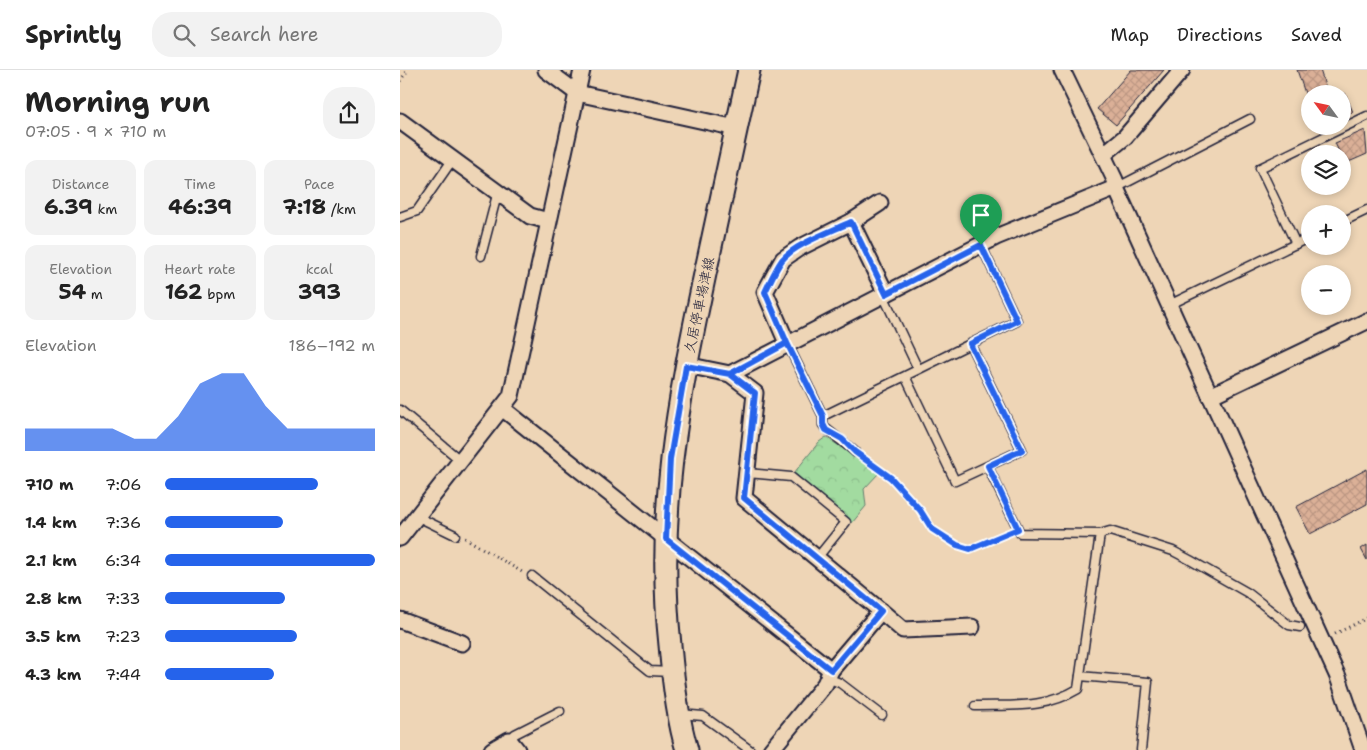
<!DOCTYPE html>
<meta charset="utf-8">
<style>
body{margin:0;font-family:"Shantell Sans","Klee One",sans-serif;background:#f2f2f2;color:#222;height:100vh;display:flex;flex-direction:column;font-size:19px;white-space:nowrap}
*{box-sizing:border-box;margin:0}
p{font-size:16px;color:#767676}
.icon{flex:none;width:28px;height:28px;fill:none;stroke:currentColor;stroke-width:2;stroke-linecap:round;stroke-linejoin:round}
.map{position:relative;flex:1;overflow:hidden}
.side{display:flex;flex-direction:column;background:#fff;width:400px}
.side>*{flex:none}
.needle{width:32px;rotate:303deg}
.tools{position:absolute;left:901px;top:15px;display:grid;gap:10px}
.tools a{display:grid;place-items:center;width:50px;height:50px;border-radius:50%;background:#fff;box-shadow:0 2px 8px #0003;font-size:25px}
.pin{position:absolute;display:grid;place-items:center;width:42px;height:42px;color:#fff;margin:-51px -21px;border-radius:50% 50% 50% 0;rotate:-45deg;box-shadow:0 0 5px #0007}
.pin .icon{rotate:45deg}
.round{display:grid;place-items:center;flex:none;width:52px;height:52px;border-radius:20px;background:#f2f2f2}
.headline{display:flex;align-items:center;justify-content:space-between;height:85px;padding:0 25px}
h1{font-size:28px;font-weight:700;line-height:38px}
.metrics{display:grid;grid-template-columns:repeat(3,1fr);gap:8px;height:85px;padding:5px 25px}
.metrics div{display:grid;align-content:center;border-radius:12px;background:#f2f2f2;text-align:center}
.metrics b{font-size:21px;font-weight:700}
.metrics small{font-size:14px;font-weight:400}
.metrics p{font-size:14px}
.chart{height:140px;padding:10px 25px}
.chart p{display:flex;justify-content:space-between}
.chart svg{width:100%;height:90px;margin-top:5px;fill:#2563eb;opacity:.7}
ul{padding:0 25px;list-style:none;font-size:16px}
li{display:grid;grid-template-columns:80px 60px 1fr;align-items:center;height:38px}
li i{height:12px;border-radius:6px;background:#2563eb}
header{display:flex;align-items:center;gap:30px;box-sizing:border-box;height:70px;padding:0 25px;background:#fff;border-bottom:1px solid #e0e0e0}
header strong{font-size:24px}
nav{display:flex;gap:28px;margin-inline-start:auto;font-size:18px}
.search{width:350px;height:45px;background:#f2f2f2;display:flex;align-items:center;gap:12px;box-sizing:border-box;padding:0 18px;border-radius:20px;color:#767676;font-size:19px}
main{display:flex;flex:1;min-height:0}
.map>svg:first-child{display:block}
</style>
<header>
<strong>Sprintly</strong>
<div class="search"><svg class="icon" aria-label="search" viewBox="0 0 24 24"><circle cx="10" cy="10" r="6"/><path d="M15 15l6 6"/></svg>Search here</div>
<nav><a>Map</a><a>Directions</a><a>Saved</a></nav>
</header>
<main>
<section class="side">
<div class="headline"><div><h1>Morning run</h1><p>07:05 · 9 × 710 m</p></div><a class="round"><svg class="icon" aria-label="share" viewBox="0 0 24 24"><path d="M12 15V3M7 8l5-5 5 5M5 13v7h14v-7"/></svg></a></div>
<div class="metrics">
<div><p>Distance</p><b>6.39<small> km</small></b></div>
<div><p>Time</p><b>46:39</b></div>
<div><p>Pace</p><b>7:18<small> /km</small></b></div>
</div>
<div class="metrics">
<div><p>Elevation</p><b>54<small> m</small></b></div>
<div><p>Heart rate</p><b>162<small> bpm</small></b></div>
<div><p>kcal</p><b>393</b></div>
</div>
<div class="chart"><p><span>Elevation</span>186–192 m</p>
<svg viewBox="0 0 160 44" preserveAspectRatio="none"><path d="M0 44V33L10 33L20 33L30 33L40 33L50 38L60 38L70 27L80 11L90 6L100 6L110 22L120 33L130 33L140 33L150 33L160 33V44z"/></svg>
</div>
<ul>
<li><b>710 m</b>7:06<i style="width:73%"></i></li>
<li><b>1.4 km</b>7:36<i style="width:56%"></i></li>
<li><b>2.1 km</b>6:34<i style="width:100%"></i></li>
<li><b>2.8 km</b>7:33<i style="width:57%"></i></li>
<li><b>3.5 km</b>7:23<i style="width:63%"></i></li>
<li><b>4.3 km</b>7:44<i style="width:52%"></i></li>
</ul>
</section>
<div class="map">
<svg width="967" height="680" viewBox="0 0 967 680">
<defs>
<pattern id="park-crowns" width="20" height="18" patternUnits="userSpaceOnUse" patternTransform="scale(1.25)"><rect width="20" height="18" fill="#a2dba0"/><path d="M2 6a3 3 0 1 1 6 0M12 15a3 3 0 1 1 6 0" fill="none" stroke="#8bbc8b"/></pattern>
<pattern id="building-cross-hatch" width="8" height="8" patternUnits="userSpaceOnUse" patternTransform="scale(1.25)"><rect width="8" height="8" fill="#dbb097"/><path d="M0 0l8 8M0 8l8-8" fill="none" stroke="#bc9783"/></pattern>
</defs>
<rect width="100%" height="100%" fill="#eed5b6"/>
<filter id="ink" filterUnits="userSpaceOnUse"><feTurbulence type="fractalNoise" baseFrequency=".02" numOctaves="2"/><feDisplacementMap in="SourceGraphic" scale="10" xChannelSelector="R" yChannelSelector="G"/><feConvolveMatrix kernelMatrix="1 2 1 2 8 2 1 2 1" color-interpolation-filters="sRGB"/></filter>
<g filter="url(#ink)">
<!-- park -->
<path fill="url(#park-crowns)" stroke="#627e6e" d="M 426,367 L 479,403 L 464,419 L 466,436 L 452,453 L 394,403 L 419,372 Z"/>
<!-- building -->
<g fill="url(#building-cross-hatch)" stroke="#22223b">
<path d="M 731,0 L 764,0 L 716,55 L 697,39 Z"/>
<path d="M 897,0 L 920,0 L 927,22 L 910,24 L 910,28 L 907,29 Z"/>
<path d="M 945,23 L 953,42 L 942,47 L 942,24 Z"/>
<path d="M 965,60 L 967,84 L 944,94 L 942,84 L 940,84 L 935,73 Z"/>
<path d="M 967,399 L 967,434 L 910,464 L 896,437 Z"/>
<path d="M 967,475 L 967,490 L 961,479 Z"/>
</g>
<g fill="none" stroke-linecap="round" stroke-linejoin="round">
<!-- service casing -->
<g stroke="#22223b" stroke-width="11">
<g id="service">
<path d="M 716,118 L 850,49"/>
<path d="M 0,147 L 17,141 L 53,89"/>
<path d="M 942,152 L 967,140"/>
<path d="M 896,174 L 860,98 L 967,46"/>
<path d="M 81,186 L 98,121"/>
<path d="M 483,225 L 518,299"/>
<path d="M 769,235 L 910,167"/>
<path d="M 387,273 L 423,346 L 505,306 L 555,411 L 622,380 L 570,274 L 505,306"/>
<path d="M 570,274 L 617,251 L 581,175"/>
<path d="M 0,340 L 60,390"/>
<path d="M 423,346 C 423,347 423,354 423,355 C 424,358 450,377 455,382"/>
<path d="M 347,403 L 391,407 L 446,452 L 417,488"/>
<path d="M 16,446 L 55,465"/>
<path d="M 700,464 L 710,461 L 773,481 L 790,490 L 848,523 L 889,555 L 900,557"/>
<path d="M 132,506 L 250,601 L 270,602"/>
<path d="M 680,606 L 748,612 L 741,680"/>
<path d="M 427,608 L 440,613 L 482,645"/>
<path d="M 575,636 C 613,635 645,639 678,619 L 700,464 L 620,463 L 588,397"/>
<path d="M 280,644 L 303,646 L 350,680"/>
<path d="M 109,670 L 115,664 L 160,641"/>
</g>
</g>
<!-- minor casing -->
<g stroke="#22223b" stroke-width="19">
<g id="minor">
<path d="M 146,0 L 177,23 L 336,58"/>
<path d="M 662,0 L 715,110 L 716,118 L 938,607 L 963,680"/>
<path d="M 0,51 L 130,146 L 148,151"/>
<path d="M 703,85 L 725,67 L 782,0"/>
<path d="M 451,152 L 486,224"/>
<path d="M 387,273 L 365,222 L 383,189 L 399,178 L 451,152 L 480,133"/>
<path d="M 286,295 L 330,304 L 596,167 L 716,118"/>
<path d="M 330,304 L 355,323 L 344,428 L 481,541 L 431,600"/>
<path d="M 810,326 L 967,251"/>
<path d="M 102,338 L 431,600 L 425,614 L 371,680"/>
<path d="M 0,468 L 111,326 L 182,0"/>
<path d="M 481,541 L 503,560 L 572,557"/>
<path d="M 0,550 L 62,573"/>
<path d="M 92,680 L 109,670 L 117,680"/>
</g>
</g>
<!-- secondary casing -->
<g stroke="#22223b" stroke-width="25">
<path id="secondary" d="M 287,680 C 277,647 273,610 270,575 C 256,443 278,332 305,204 C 320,136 334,68 349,0"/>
</g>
<!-- path -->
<g stroke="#22223b" stroke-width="3" stroke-dasharray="1 4" stroke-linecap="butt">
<path d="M 0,11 L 8,0"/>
<path d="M 464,388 L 481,399 L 502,419 L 532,459 L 557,475 L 570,479 L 608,463"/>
<path d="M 65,468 L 122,502"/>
<path d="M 935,564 L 967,548"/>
</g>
<!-- service -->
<use href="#service" stroke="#eed5b6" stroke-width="8"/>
<!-- minor -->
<use href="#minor" stroke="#eed5b6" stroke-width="15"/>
<!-- secondary -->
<use href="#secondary" stroke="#eed5b6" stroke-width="21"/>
</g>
</g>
<g fill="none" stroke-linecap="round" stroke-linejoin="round" filter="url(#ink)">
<!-- route casing -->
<g stroke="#fff" stroke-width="10">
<path id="route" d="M 581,175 L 486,224 L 451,152 C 432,161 395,174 382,190 C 375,200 370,212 365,222 L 387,273 L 330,304 L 286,296 L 270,389 L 266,469 L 431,600 L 481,541 L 344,428 L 355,323 L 330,304 L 387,273 L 423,346 L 423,354 L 426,360 L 442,369 L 455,382 L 491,408 L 520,440 L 532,459 L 557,475 L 570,479 L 618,459 L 588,396 L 622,380 L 570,274 L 617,251 L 581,175"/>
</g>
<!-- route -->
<use href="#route" stroke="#2563eb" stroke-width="6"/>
</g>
<g text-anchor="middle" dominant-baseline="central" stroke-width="4" stroke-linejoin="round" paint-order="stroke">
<!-- street labels -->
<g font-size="14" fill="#22223b" stroke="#eed5b6">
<text transform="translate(299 235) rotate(-78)">久居停車場津線</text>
</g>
</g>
</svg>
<div class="tools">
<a><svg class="needle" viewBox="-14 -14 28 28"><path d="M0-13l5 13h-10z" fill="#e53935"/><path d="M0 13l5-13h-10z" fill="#767676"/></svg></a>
<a><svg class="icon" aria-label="layers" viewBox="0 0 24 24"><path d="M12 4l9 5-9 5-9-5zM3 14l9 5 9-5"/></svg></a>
<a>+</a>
<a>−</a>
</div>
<div class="pin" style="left:581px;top:175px;background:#1e9e55"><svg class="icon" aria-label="arrive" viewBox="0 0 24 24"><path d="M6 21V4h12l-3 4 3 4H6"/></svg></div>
</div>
</main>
